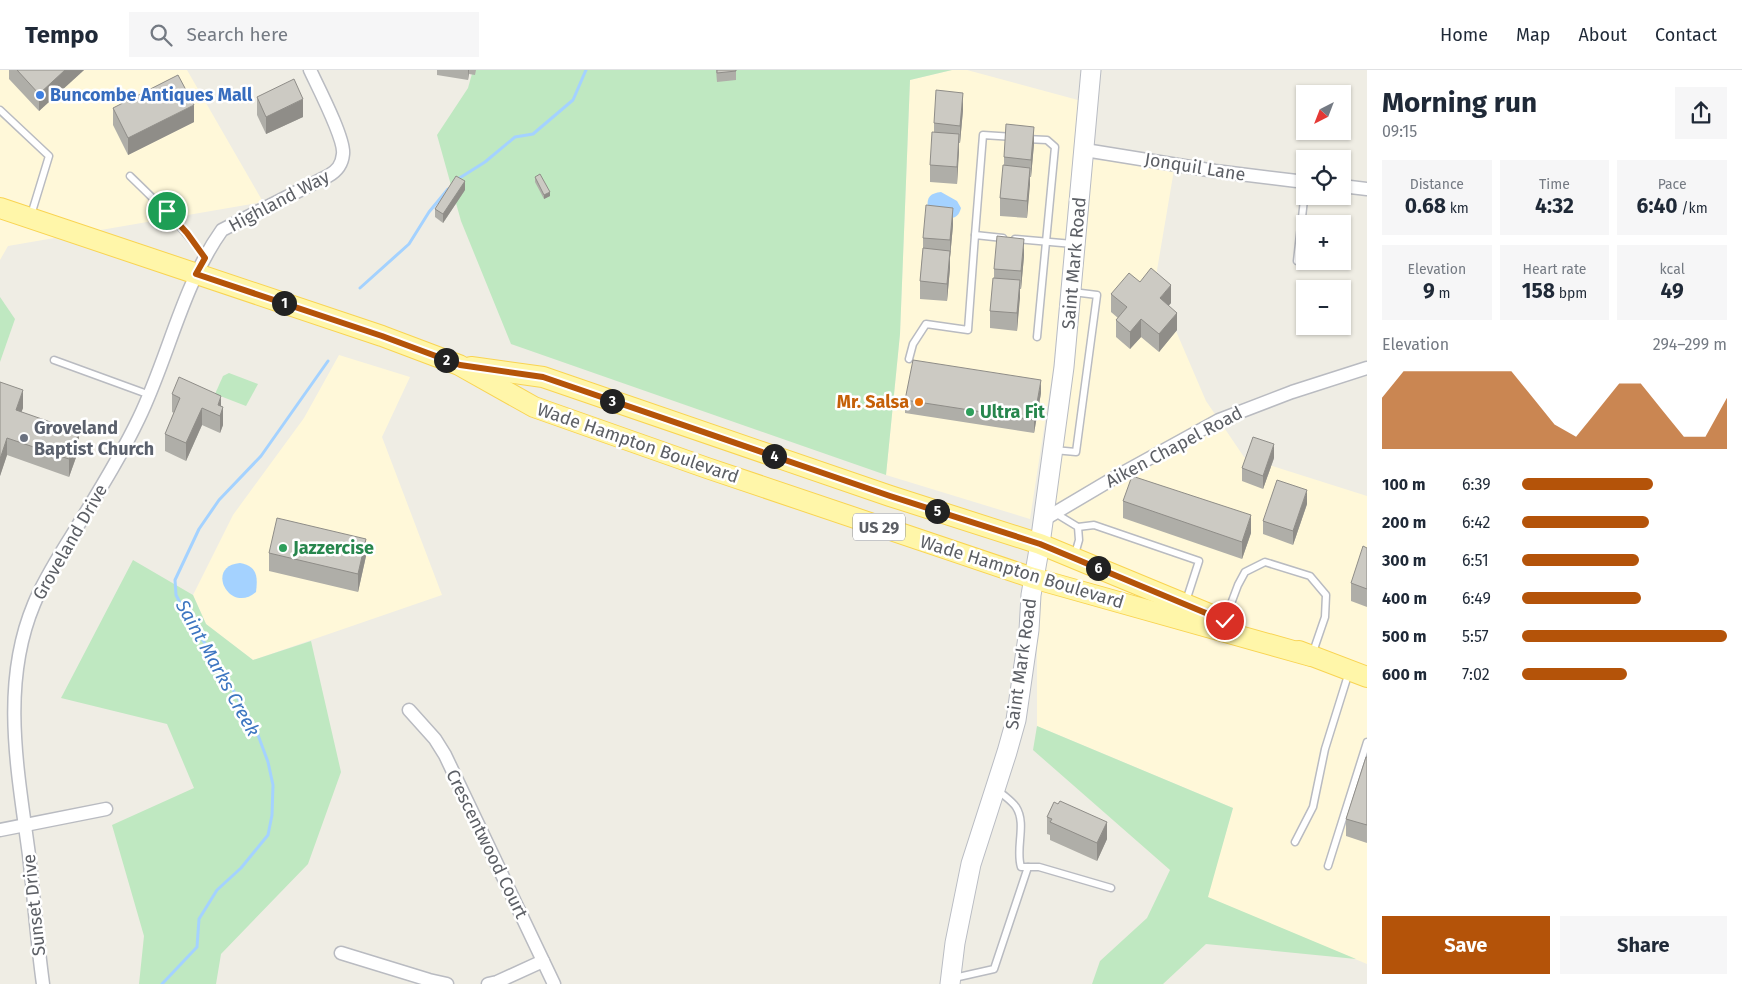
<!DOCTYPE html>
<meta charset="utf-8">
<style>
body{margin:0;font-family:"Fira Sans",sans-serif;background:#f6f6f7;color:#1f2937;height:100vh;display:flex;flex-direction:column;font-size:19px;white-space:nowrap}
*{box-sizing:border-box;margin:0}
p{font-size:16px;color:#747a83}
.icon{flex:none;width:28px;height:28px;fill:none;stroke:currentColor;stroke-width:2;stroke-linecap:round;stroke-linejoin:round}
.map{position:relative;flex:1;overflow:hidden}
.side{display:flex;flex-direction:column;background:#fff;width:375px}
.side>*{flex:none}
.needle{width:32px;rotate:222deg}
.tools{position:absolute;left:1296px;top:15px;display:grid;gap:10px}
.tools a{display:grid;place-items:center;width:55px;height:55px;border-radius:0px;background:#fff;box-shadow:0 1px 4px #0004;font-size:25px}
.pin{position:absolute;display:grid;place-items:center;width:42px;height:42px;color:#fff;margin:-21px;border:2px solid #fff;border-radius:50%;box-shadow:0 1px 5px #0007}
.km{position:absolute;width:25px;height:25px;margin:-12px;border-radius:50%;background:#222;color:#fff;font-size:14px;line-height:25px;text-align:center}
.round{display:grid;place-items:center;flex:none;width:52px;height:52px;border-radius:0px;background:#f6f6f7}
.overview{display:flex;align-items:center;justify-content:space-between;height:85px;padding:0 15px}
h1{font-size:28px;font-weight:700;line-height:38px}
.figures{display:grid;grid-template-columns:repeat(3,1fr);gap:8px;height:85px;padding:5px 15px}
.figures div{display:grid;align-content:center;border-radius:0px;background:#f6f6f7;text-align:center}
.figures b{font-size:21px;font-weight:700}
.figures small{font-size:14px;font-weight:400}
.figures p{font-size:14px}
.chart{height:140px;padding:10px 15px}
.chart p{display:flex;justify-content:space-between}
.chart svg{width:100%;height:90px;margin-top:5px;fill:#b45309;opacity:.7}
.button{display:flex;gap:10px;margin-top:auto;padding:10px 15px}
.button a{flex:1;height:58px;border-radius:0px;background:#b45309;color:#fff;font-size:20px;font-weight:700;line-height:58px;text-align:center}
.button a+a{background:#f6f6f7;color:#1f2937}
ul{padding:0 15px;list-style:none;font-size:16px}
li{display:grid;grid-template-columns:80px 60px 1fr;align-items:center;height:38px}
li i{height:12px;border-radius:6px;background:#b45309}
header{display:flex;align-items:center;gap:30px;box-sizing:border-box;height:70px;padding:0 25px;background:#fff;border-bottom:1px solid #e0e1e3}
header strong{font-size:24px}
nav{display:flex;gap:28px;margin-inline-start:auto;font-size:18px}
.search{width:350px;height:45px;background:#f6f6f7;display:flex;align-items:center;gap:12px;box-sizing:border-box;padding:0 18px;border-radius:0px;color:#747a83;font-size:19px}
main{display:flex;flex:1;min-height:0}
.map>svg:first-child{display:block}
</style>
<header>
<strong>Tempo</strong>
<div class="search"><svg class="icon" aria-label="search" viewBox="0 0 24 24"><circle cx="10" cy="10" r="6"/><path d="M15 15l6 6"/></svg>Search here</div>
<nav><a>Home</a><a>Map</a><a>About</a><a>Contact</a></nav>
</header>
<main>
<div class="map">
<svg width="1367" height="914" viewBox="0 0 1367 914">
<rect width="100%" height="100%" fill="#efede4"/>
<!-- commercial -->
<g fill="#fff8d9">
<path d="M 0,0 L 187,0 L 263,132 L 8,176 L 0,190 Z"/>
<path d="M 952,0 L 967,0 L 1078,30 L 1053,300 L 1030,449 L 886,405 L 900,264 L 910,10 Z"/>
<path d="M 1093,90 L 1175,94 L 1155,212 L 1206,331 L 1244,387 L 1367,426 L 1367,894 L 1207,827 L 1233,738 L 1037,656 L 1037,538 L 1052,451 Z"/>
<path d="M 339,285 L 410,307 L 382,367 L 442,525 L 253,590 L 206,554 L 193,525 L 233,445 L 304,348 Z"/>
</g>
<!-- green -->
<g fill="#bfe8c1">
<path d="M 473,0 L 952,0 L 910,10 L 900,264 L 886,405 L 511,274 L 461,151 L 437,65 L 468,18 Z"/>
<path d="M 0,227 L 15,249 L 0,292 Z"/>
<path d="M 229,303 L 258,314 L 246,336 L 215,324 L 223,306 Z"/>
<path d="M 133,490 L 193,525 L 206,554 L 253,590 L 311,571 L 341,702 L 308,794 L 221,884 L 216,914 L 139,914 L 144,866 L 112,755 L 194,718 L 167,654 L 61,628 Z"/>
<path d="M 1037,656 L 1233,738 L 1208,827 L 1356,889 L 1206,874 L 1163,914 L 1092,914 L 1100,891 L 1147,848 L 1170,800 L 1033,680 Z"/>
</g>
<!-- water -->
<g fill="#a4d2ff">
<path d="M 941,122 L 957,131 L 961,138 C 956,157 939,144 928,138 C 926,127 931,123 941,122 Z"/>
<path d="M 240,493 C 257,496 258,506 256,522 C 230,545 204,496 240,493 Z"/>
</g>
<g fill="none" stroke-linecap="round" stroke-linejoin="round">
<!-- stream -->
<g stroke="#a4d2ff" stroke-width="3">
<path d="M 458,109 L 485,92 L 515,67 L 533,64 L 573,30 L 586,0"/>
<path d="M 360,218 L 409,174 L 429,142 L 448,119"/>
<path d="M 162,914 L 197,877 L 199,849 L 217,820 L 241,798 L 268,765 L 272,745 L 273,715 L 268,692 L 255,657 L 210,581 L 187,546 L 176,525 L 175,510 L 199,459 L 219,430 L 261,386 L 328,291"/>
</g>
<!-- lane casing -->
<g stroke="#b9bbc1" stroke-width="9">
<g id="lane">
<path d="M 0,40 L 49,86 L 31,145"/>
<path d="M 1026,69 L 1047,70 L 1055,77 L 1037,267"/>
<path d="M 130,106 C 157,132 183,157 205,188"/>
<path d="M 975,165 L 983,65 L 1014,67"/>
<path d="M 1015,169 L 1073,174"/>
<path d="M 1297,191 L 1305,121"/>
<path d="M 909,289 L 913,274 L 926,254 L 968,260 L 975,165 L 1003,168"/>
<path d="M 54,290 L 150,325"/>
<path d="M 1054,380 L 1076,382 L 1097,225 L 1073,222"/>
<path d="M 1055,443 L 1078,457 L 1079,470 L 1075,484"/>
<path d="M 1078,457 L 1094,455 L 1199,491 L 1186,531"/>
<path d="M 1226,547 L 1238,515 L 1245,502 L 1265,492 L 1310,506 L 1326,525 L 1325,547 L 1313,582"/>
<path d="M 998,720 C 1004,726 1012,731 1016,737 C 1027,754 1015,778 1021,797 L 1039,797 L 1111,818"/>
<path d="M 1295,772 L 1313,737 L 1325,679 L 1349,602"/>
<path d="M 1328,796 L 1367,672"/>
<path d="M 954,908 L 994,899 L 1028,797"/>
</g>
</g>
<!-- street casing -->
<g stroke="#b9bbc1" stroke-width="15">
<g id="street">
<path d="M 1085,80 L 1215,101 L 1305,112"/>
<path d="M 1342,116 L 1367,119"/>
<path d="M 1043,450 L 1119,405 L 1219,350 L 1292,322 L 1367,298"/>
<path d="M 409,640 L 435,669 L 445,685 L 554,914"/>
<path d="M 0,760 L 106,739"/>
<path d="M 341,883 L 429,910 L 447,914"/>
<path d="M 43,914 C 37,871 34,828 29,785 C 18,702 0,615 34,534 C 45,507 62,482 77,457 C 99,421 121,386 139,348 C 169,286 182,216 222,160 L 328,106 C 337,101 342,95 343,84 C 345,69 318,17 310,0"/>
<path d="M 488,914 L 497,912 L 543,891"/>
</g>
</g>
<!-- secondary casing -->
<g stroke="#b9bcc3" stroke-width="21">
<path id="secondary" d="M 950,914 L 955,873 L 971,794 L 1007,682 L 1016,650 L 1029,560 L 1031,525 L 1040,474 L 1064,297 L 1091,0"/>
</g>
<!-- primary casing -->
<g stroke="#f9d452" stroke-width="22">
<g id="primary">
<path d="M 0,138 L 382,266 L 459,295 L 534,337 L 707,398 L 1033,508 L 1311,586"/>
<path d="M 471,297 L 543,307 L 890,426 L 1040,474 L 1226,551"/>
<path d="M 1299,581 L 1367,607"/>
</g>
</g>
<!-- lane -->
<use href="#lane" stroke="#fff" stroke-width="6"/>
<!-- street -->
<use href="#street" stroke="#fff" stroke-width="12"/>
<!-- secondary -->
<use href="#secondary" stroke="#fff" stroke-width="19"/>
<!-- primary -->
<use href="#primary" stroke="#fff6a9" stroke-width="20"/>
</g>
<!-- wall -->
<g fill="#afaea8">
<path d="M 9,0 L 84,0 L 39,41 L 9,9 Z"/>
<path d="M 437,0 L 476,0 L 475,5 L 469,4 L 468,10 L 437,5 Z"/>
<path d="M 716,0 L 736,0 L 736,10 L 717,12 Z"/>
<path d="M 257,27 L 303,47 L 266,64 L 257,45 Z"/>
<path d="M 113,38 L 194,52 L 128,85 L 113,55 Z"/>
<path d="M 963,40 L 960,73 L 959,73 L 957,114 L 930,112 L 930,95 L 934,62 L 934,53 Z"/>
<path d="M 1034,74 L 1031,107 L 1030,107 L 1027,148 L 1000,146 L 1000,128 L 1004,96 L 1004,87 Z"/>
<path d="M 535,107 L 550,126 L 544,129 L 535,112 Z"/>
<path d="M 465,120 L 443,153 L 435,147 L 435,139 Z"/>
<path d="M 953,155 L 950,188 L 950,198 L 947,231 L 920,229 L 920,211 L 923,178 L 923,168 Z"/>
<path d="M 1024,186 L 1021,219 L 1020,219 L 1017,261 L 990,258 L 990,241 L 994,208 L 994,199 Z"/>
<path d="M 1140,212 L 1171,233 L 1168,236 L 1177,260 L 1159,282 L 1141,267 L 1130,279 L 1116,267 L 1116,250 L 1118,248 L 1111,242 L 1111,224 Z"/>
<path d="M 0,312 L 23,338 L 21,342 L 79,379 L 69,407 L 7,385 L 0,406 Z"/>
<path d="M 1041,323 L 1034,363 L 905,343 L 905,330 Z"/>
<path d="M 172,324 L 221,336 L 223,355 L 220,363 L 202,355 L 186,391 L 165,381 L 165,364 L 174,343 L 172,342 Z"/>
<path d="M 1274,388 L 1263,419 L 1242,411 L 1242,398 Z"/>
<path d="M 1123,431 L 1251,463 L 1242,489 L 1123,448 Z"/>
<path d="M 1307,434 L 1293,475 L 1263,464 L 1263,451 Z"/>
<path d="M 1367,478 L 1367,537 L 1351,531 L 1351,513 Z"/>
<path d="M 269,483 L 366,486 L 358,522 L 269,501 Z"/>
<path d="M 1367,687 L 1367,773 L 1346,766 L 1346,749 Z"/>
<path d="M 1047,747 L 1107,769 L 1097,791 L 1050,770 L 1050,765 L 1047,764 Z"/>
</g>
<!-- shaded-wall -->
<g fill="#8f8d88">
<path d="M 65,0 L 84,0 L 39,41 L 39,24 Z"/>
<path d="M 468,0 L 469,0 L 468,10 Z"/>
<path d="M 963,23 L 963,40 L 960,73 L 960,56 Z"/>
<path d="M 303,29 L 303,47 L 266,64 L 266,47 Z"/>
<path d="M 194,35 L 194,52 L 128,85 L 128,68 Z"/>
<path d="M 1034,57 L 1034,74 L 1031,107 L 1031,90 Z"/>
<path d="M 959,64 L 959,82 L 957,114 L 957,97 Z"/>
<path d="M 1030,98 L 1030,115 L 1027,148 L 1027,131 Z"/>
<path d="M 465,111 L 465,120 L 443,153 L 443,144 Z"/>
<path d="M 550,122 L 550,126 L 544,129 L 544,125 Z"/>
<path d="M 953,138 L 953,155 L 950,188 L 950,170 Z"/>
<path d="M 1024,169 L 1024,186 L 1021,219 L 1021,201 Z"/>
<path d="M 950,181 L 950,198 L 947,231 L 947,214 Z"/>
<path d="M 1020,210 L 1020,228 L 1017,261 L 1017,243 Z"/>
<path d="M 1171,215 L 1171,233 L 1160,246 L 1160,228 Z"/>
<path d="M 1177,243 L 1177,260 L 1159,282 L 1159,264 Z"/>
<path d="M 1141,249 L 1141,267 L 1130,279 L 1130,262 Z"/>
<path d="M 1041,310 L 1041,323 L 1034,363 L 1034,350 Z"/>
<path d="M 23,320 L 23,338 L 16,357 L 16,340 Z"/>
<path d="M 221,326 L 221,341 L 223,337 L 223,355 L 220,363 L 220,346 L 218,335 Z"/>
<path d="M 202,338 L 202,355 L 186,391 L 186,373 Z"/>
<path d="M 79,362 L 79,379 L 69,407 L 69,389 Z"/>
<path d="M 7,368 L 7,385 L 0,406 L 0,389 Z"/>
<path d="M 1274,374 L 1274,388 L 1263,419 L 1263,406 Z"/>
<path d="M 1307,420 L 1307,434 L 1293,475 L 1293,461 Z"/>
<path d="M 1251,445 L 1251,463 L 1242,489 L 1242,472 Z"/>
<path d="M 366,469 L 366,486 L 358,522 L 358,504 Z"/>
<path d="M 1107,752 L 1107,769 L 1097,791 L 1097,773 Z"/>
</g>
<!-- building -->
<g fill="#cccac3" stroke="#8f8d88">
<path d="M 17,0 L 65,0 L 39,24 Z"/>
<path d="M 717,0 L 736,0 L 736,1 L 717,3 Z"/>
<path d="M 178,5 L 194,35 L 128,68 L 113,38 Z"/>
<path d="M 294,9 L 303,29 L 266,47 L 257,27 Z"/>
<path d="M 936,20 L 963,23 L 960,56 L 934,53 Z"/>
<path d="M 1006,54 L 1034,57 L 1031,90 L 1004,87 Z"/>
<path d="M 932,62 L 959,64 L 957,97 L 930,95 Z"/>
<path d="M 1003,95 L 1030,98 L 1027,131 L 1000,128 Z"/>
<path d="M 540,104 L 550,122 L 544,125 L 535,107 Z"/>
<path d="M 456,106 L 465,111 L 443,144 L 435,139 Z"/>
<path d="M 926,135 L 953,138 L 950,170 L 923,168 Z"/>
<path d="M 997,166 L 1024,169 L 1021,201 L 994,199 Z"/>
<path d="M 923,178 L 950,181 L 947,214 L 920,211 Z"/>
<path d="M 1151,198 L 1171,215 L 1160,228 L 1177,243 L 1159,264 L 1141,249 L 1130,262 L 1116,250 L 1127,237 L 1111,224 L 1129,203 L 1140,212 Z"/>
<path d="M 993,208 L 1020,210 L 1017,243 L 990,241 Z"/>
<path d="M 913,290 L 1041,310 L 1034,350 L 905,330 Z"/>
<path d="M 179,307 L 221,326 L 218,335 L 223,337 L 220,346 L 202,338 L 186,373 L 165,364 L 180,328 L 172,324 Z"/>
<path d="M 0,312 L 23,320 L 16,340 L 79,362 L 69,389 L 7,368 L 0,389 Z"/>
<path d="M 1253,367 L 1274,374 L 1263,406 L 1242,398 Z"/>
<path d="M 1132,406 L 1251,445 L 1242,472 L 1123,431 Z"/>
<path d="M 1277,410 L 1307,420 L 1293,461 L 1263,451 Z"/>
<path d="M 277,448 L 366,469 L 358,504 L 269,483 Z"/>
<path d="M 1363,476 L 1367,478 L 1367,519 L 1351,513 Z"/>
<path d="M 1366,687 L 1367,687 L 1367,755 L 1346,749 Z"/>
<path d="M 1060,731 L 1107,752 L 1097,773 L 1050,752 L 1052,749 L 1047,747 L 1054,732 L 1058,734 Z"/>
</g>
<g fill="none" stroke-linecap="round" stroke-linejoin="round">
<!-- route casing -->
<g stroke="#fff" stroke-width="10">
<path id="route" d="M 167,141 L 187,163 L 205,188 L 196,204 L 382,266 L 460,295 L 543,307 L 890,426 L 1040,474 L 1225,551"/>
</g>
<!-- route -->
<use href="#route" stroke="#b45309" stroke-width="6"/>
</g>
<!-- markers -->
<circle fill="#3f7fe0" stroke="#fff" stroke-width="2" cx="40" cy="25" r="5"/>
<circle fill="#e8710a" stroke="#fff" stroke-width="2" cx="919" cy="332" r="5"/>
<g fill="#2e9e5b" stroke="#fff" stroke-width="2">
<circle cx="970" cy="342" r="5"/>
<circle cx="283" cy="478" r="5"/>
</g>
<circle fill="#6b7280" stroke="#fff" stroke-width="2" cx="24" cy="368" r="5"/>
<g text-anchor="middle" dominant-baseline="central" stroke-width="5" stroke-linejoin="round" paint-order="stroke">
<!-- shield labels -->
<rect fill="#fff" stroke="#8d8f93" stroke-width="1" x="853" y="443.5" width="52" height="27" rx="4"/>
<g font-size="16" font-weight="bold" fill="#5c5f65">
<text x="879" y="457">US 29</text>
</g>
<!-- shop labels -->
<g font-size="18" font-weight="bold" fill="#366cbe" stroke="#fff" text-anchor="start">
<text x="50" y="25">Buncombe Antiques Mall</text>
</g>
<!-- street labels -->
<g font-size="18" fill="#5c5f65" stroke="#fff">
<text transform="translate(1195 97) rotate(9)">Jonquil Lane</text>
<text transform="translate(279 131) rotate(-28)">Highland Way</text>
<text transform="translate(1074 193) rotate(-85)">Saint Mark Road</text>
<text transform="translate(638 373) rotate(19)">Wade Hampton Boulevard</text>
<text transform="translate(1174 377) rotate(-28)">Aiken Chapel Road</text>
<text transform="translate(70 472) rotate(-60)">Groveland Drive</text>
<text transform="translate(1022 502) rotate(17)">Wade Hampton Boulevard</text>
<text transform="translate(1021 594) rotate(-82)">Saint Mark Road</text>
<text transform="translate(487 774) rotate(64)">Crescentwood Court</text>
<text transform="translate(34 835) rotate(-96)">Sunset Drive</text>
</g>
<!-- food labels -->
<g font-size="18" font-weight="bold" fill="#c56008" stroke="#fff" text-anchor="end">
<text x="909" y="332">Mr. Salsa</text>
</g>
<!-- leisure labels -->
<g font-size="18" font-weight="bold" fill="#27864d" stroke="#fff" text-anchor="start">
<text x="980" y="342">Ultra Fit</text>
<text x="293" y="478">Jazzercise</text>
</g>
<!-- worship labels -->
<g font-size="18" font-weight="bold" fill="#5b616d" stroke="#fff" text-anchor="start">
<text x="34" y="358">Groveland<tspan x="34" dy="21">Baptist Church</tspan></text>
</g>
<!-- water labels -->
<g font-size="19" font-style="italic" fill="#3d76c1" stroke="#fff">
<text transform="translate(218 598) rotate(61)">Saint Marks Creek</text>
</g>
</g>
</svg>
<div class="tools">
<a><svg class="needle" viewBox="-14 -14 28 28"><path d="M0-13l5 13h-10z" fill="#e53935"/><path d="M0 13l5-13h-10z" fill="#747a83"/></svg></a>
<a><svg class="icon" aria-label="locate" viewBox="0 0 24 24"><circle cx="12" cy="12" r="6"/><path d="M12 2v4M12 18v4M2 12h4M18 12h4"/></svg></a>
<a>+</a>
<a>−</a>
</div>
<div class="pin" style="left:167px;top:141px;background:#1e9e55"><svg class="icon" aria-label="arrive" viewBox="0 0 24 24"><path d="M6 21V4h12l-3 4 3 4H6"/></svg></div>
<div class="pin" style="left:1225px;top:551px;background:#d93025"><svg class="icon" aria-label="check" viewBox="0 0 24 24"><path d="M5 12l5 5 9-10"/></svg></div>
<b class="km" style="left:284px;top:233px">1</b>
<b class="km" style="left:446px;top:290px">2</b>
<b class="km" style="left:612px;top:331px">3</b>
<b class="km" style="left:774px;top:386px">4</b>
<b class="km" style="left:937px;top:441px">5</b>
<b class="km" style="left:1098px;top:498px">6</b>
</div>
<section class="side">
<div class="overview"><div><h1>Morning run</h1><p>09:15</p></div><a class="round"><svg class="icon" aria-label="share" viewBox="0 0 24 24"><path d="M12 15V3M7 8l5-5 5 5M5 13v7h14v-7"/></svg></a></div>
<div class="figures">
<div><p>Distance</p><b>0.68<small> km</small></b></div>
<div><p>Time</p><b>4:32</b></div>
<div><p>Pace</p><b>6:40<small> /km</small></b></div>
</div>
<div class="figures">
<div><p>Elevation</p><b>9<small> m</small></b></div>
<div><p>Heart rate</p><b>158<small> bpm</small></b></div>
<div><p>kcal</p><b>49</b></div>
</div>
<div class="chart"><p><span>Elevation</span>294–299 m</p>
<svg viewBox="0 0 160 44" preserveAspectRatio="none"><path d="M0 44V19L10 6L20 6L30 6L40 6L50 6L60 6L70 19L80 32L90 38L100 25L110 12L120 12L130 25L140 38L150 38L160 19V44z"/></svg>
</div>
<ul>
<li><b>100 m</b>6:39<i style="width:64%"></i></li>
<li><b>200 m</b>6:42<i style="width:62%"></i></li>
<li><b>300 m</b>6:51<i style="width:57%"></i></li>
<li><b>400 m</b>6:49<i style="width:58%"></i></li>
<li><b>500 m</b>5:57<i style="width:100%"></i></li>
<li><b>600 m</b>7:02<i style="width:51%"></i></li>
</ul>
<div class="button"><a>Save</a><a>Share</a></div>
</section>
</main>
